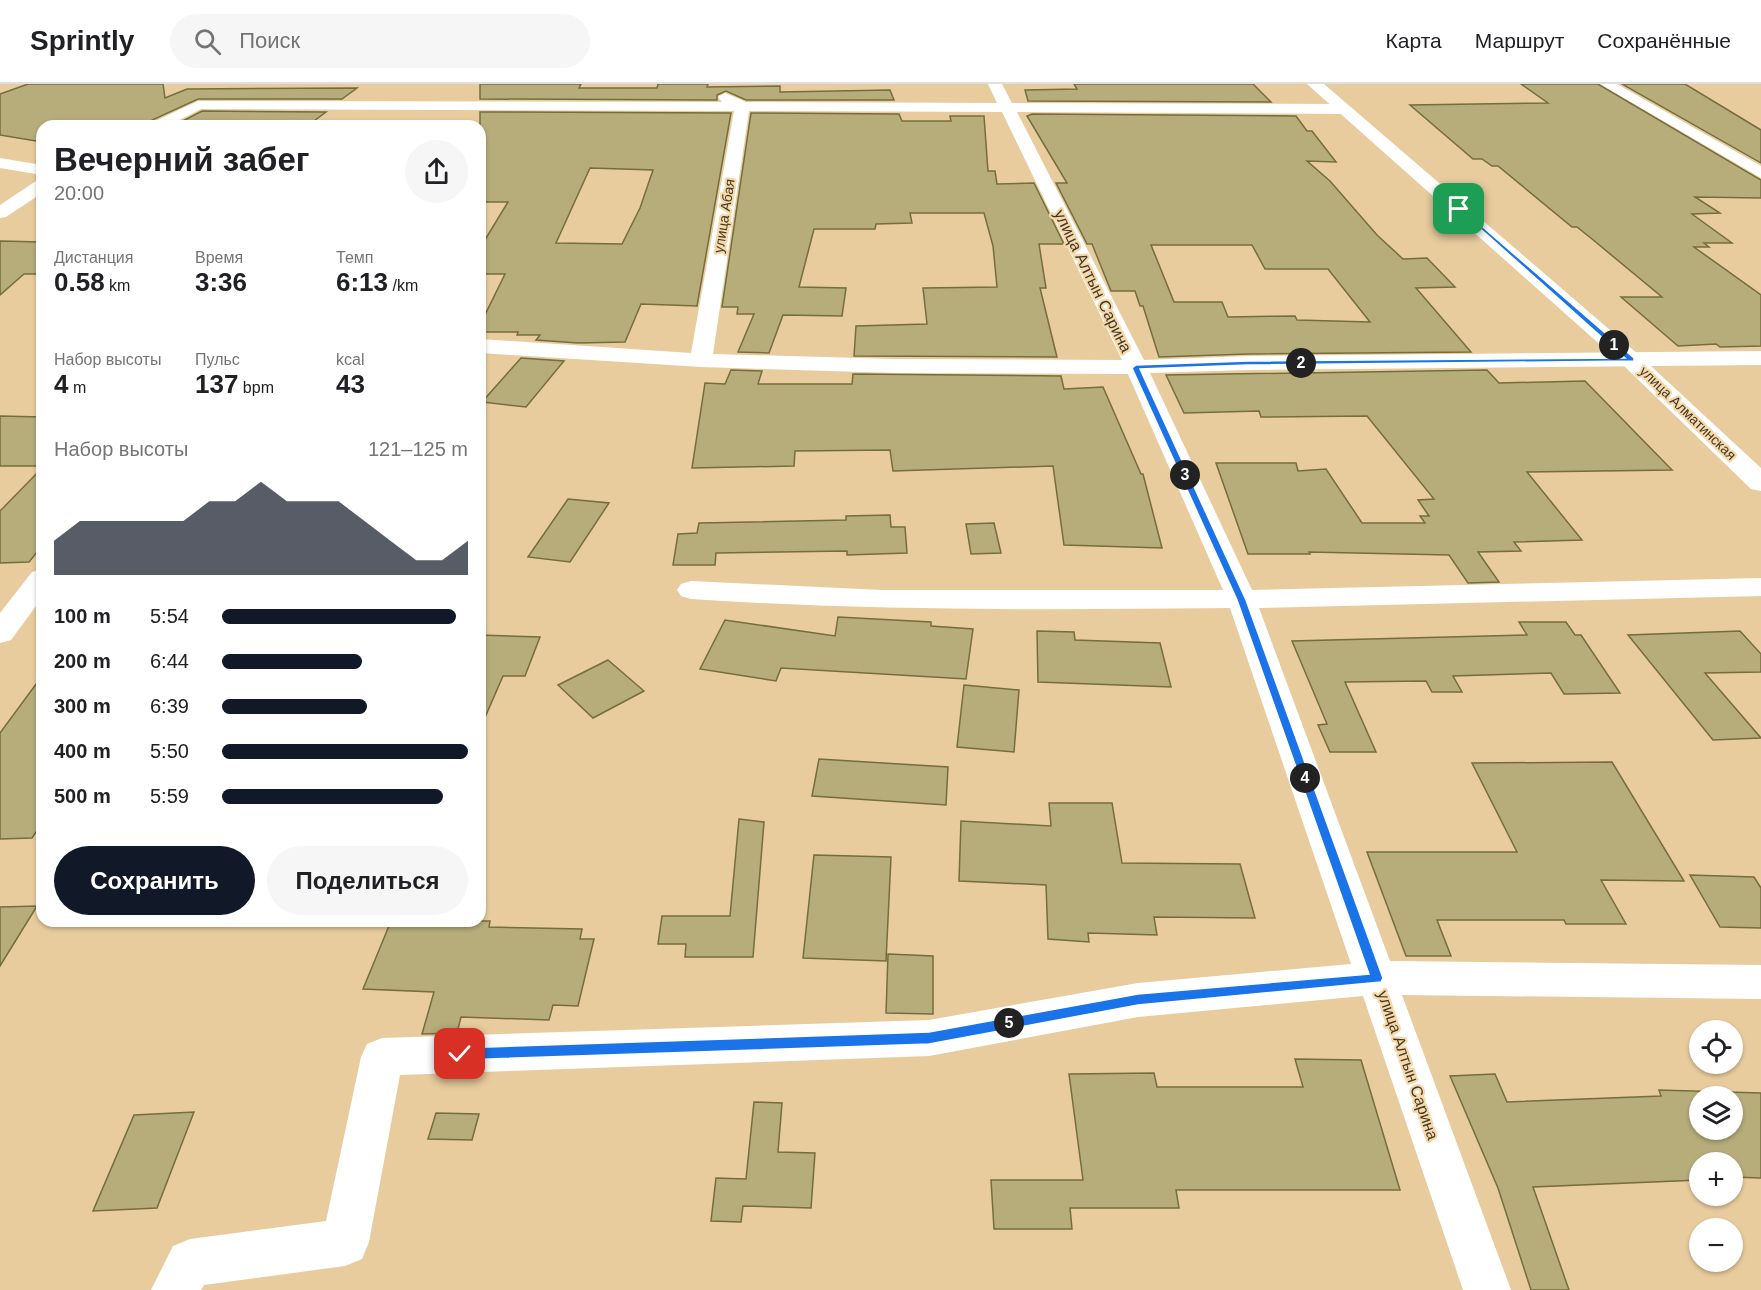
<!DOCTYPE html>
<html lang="ru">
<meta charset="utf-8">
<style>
body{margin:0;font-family:Helvetica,sans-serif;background:#f6f6f6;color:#202124;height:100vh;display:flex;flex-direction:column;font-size:22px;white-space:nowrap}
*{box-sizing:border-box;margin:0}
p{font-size:20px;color:#757577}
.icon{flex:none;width:33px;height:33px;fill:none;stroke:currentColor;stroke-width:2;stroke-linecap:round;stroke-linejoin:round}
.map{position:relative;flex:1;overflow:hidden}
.panel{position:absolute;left:36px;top:36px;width:450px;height:807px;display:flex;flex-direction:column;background:#fff;border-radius:18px;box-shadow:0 2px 4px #0004}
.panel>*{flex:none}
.fabs{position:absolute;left:1689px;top:936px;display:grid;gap:12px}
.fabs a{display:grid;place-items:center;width:54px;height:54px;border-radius:50%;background:#fff;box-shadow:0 2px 4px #0004;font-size:30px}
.pin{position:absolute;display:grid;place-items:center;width:51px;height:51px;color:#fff;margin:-26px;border-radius:12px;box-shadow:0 3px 9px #0006}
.km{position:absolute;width:30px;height:30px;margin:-15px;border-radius:50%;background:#222;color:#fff;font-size:16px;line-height:30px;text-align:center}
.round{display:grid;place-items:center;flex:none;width:63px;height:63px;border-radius:32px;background:#f6f6f6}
.summary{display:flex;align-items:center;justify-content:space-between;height:102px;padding:0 18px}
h1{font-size:33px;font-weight:700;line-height:45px}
.figures{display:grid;grid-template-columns:repeat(3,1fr);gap:9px;height:102px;padding:6px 18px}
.figures div{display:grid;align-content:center}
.figures b{font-size:26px;font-weight:700}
.figures small{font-size:16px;font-weight:400}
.figures p{font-size:16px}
.chart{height:168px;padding:12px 18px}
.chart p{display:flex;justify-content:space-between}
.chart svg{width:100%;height:108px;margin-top:6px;fill:#111827;opacity:.7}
.primary-button{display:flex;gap:12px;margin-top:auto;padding:12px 18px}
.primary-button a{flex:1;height:69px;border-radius:36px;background:#111827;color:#fff;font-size:24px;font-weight:700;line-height:69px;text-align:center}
.primary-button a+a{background:#f6f6f6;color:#202124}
ul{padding:0 18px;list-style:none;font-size:20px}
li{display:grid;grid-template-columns:96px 72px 1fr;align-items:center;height:45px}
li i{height:15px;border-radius:8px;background:#111827}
header{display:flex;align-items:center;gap:36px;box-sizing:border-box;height:84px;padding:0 30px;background:#fff;border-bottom:2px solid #e0e0e0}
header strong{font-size:28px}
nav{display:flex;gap:33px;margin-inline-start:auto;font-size:21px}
.search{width:420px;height:54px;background:#f6f6f6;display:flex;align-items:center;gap:15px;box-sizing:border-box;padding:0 21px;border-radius:33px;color:#757577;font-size:22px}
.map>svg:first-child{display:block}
</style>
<header>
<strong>Sprintly</strong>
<div class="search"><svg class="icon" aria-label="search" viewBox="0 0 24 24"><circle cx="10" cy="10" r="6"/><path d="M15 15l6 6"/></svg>Поиск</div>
<nav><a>Карта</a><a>Маршрут</a><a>Сохранённые</a></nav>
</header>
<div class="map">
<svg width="1761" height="1206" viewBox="0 0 1761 1206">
<rect width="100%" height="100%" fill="#e8cc9e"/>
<!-- building -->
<g fill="#b6ad7b" stroke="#756d3d" stroke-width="1.5" fill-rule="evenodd">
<path d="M 28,0 L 163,0 L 165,14 L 187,5 L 357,4 L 342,15 L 198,15 L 150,37 L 146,42 L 42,42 L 42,55 L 36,57 L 0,51 L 0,10 Z"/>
<path d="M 480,0 L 581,0 L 579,4 L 657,4 L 658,0 L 708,0 L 707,3 L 780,2 L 780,8 L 890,6 L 894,16 L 746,16 L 726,7 L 717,11 L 717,16 L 480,15 Z"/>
<path d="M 1074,0 L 1253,0 L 1271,18 L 1028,17 L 1025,6 L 1077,5 Z"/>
<path d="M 1521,0 L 1598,0 L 1761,96 L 1761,114 L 1695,113 L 1720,129 L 1692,130 L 1732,159 L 1704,159 L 1709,163 L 1694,163 L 1761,211 L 1761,262 L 1720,263 L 1716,260 L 1678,262 L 1621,213 L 1662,213 L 1592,155 L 1577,143 L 1572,143 L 1498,82 L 1492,82 L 1482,75 L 1473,75 L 1410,21 L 1548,19 Z"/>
<path d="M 1622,0 L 1685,0 L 1761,46 L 1761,79 Z"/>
<path d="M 202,27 L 326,28 L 307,42 L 173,42 Z"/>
<path d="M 480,28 L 731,29 L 697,222 L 641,220 L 625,258 L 578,259 L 536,256 L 540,251 L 517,251 L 518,248 L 480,248 L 480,241 L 505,190 L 480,190 L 480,164 L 508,118 L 480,118 ZM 590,84 L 653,86 L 640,124 L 622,160 L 556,159 Z"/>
<path d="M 751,29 L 899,30 L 902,37 L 951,37 L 950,32 L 984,32 L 988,87 L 995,87 L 997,100 L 1034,99 L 1064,160 L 1039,160 L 1046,204 L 1040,204 L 1057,273 L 854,272 L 856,242 L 927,240 L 923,204 L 997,203 L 993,162 L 984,129 L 910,129 L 912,139 L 876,140 L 875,145 L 814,145 L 799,203 L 846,204 L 842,232 L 783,231 L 769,269 L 738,268 L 754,230 L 737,230 L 738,223 L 722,223 Z"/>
<path d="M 1032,30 L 1296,32 L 1307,47 L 1312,47 L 1336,78 L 1307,77 L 1330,97 L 1377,151 L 1403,175 L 1427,174 L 1455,203 L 1416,204 L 1471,268 L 1248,270 L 1159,273 L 1143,222 L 1140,222 L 1135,207 L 1111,207 L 1092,160 L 1087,160 L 1056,99 L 1067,99 L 1027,32 ZM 1151,161 L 1252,161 L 1265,185 L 1328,185 L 1370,238 L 1297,236 L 1295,232 L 1228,233 L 1222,218 L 1174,218 Z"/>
<path d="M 0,157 L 42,158 L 42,190 L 24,190 L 0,211 Z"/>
<path d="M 521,274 L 564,277 L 526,323 L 482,318 Z"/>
<path d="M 731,286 L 762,287 L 758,300 L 852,300 L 853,290 L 1061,292 L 1064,305 L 1103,303 L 1141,390 L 1143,390 L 1162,464 L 1064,461 L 1053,382 L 893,387 L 890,366 L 795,367 L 794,382 L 692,384 L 705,299 L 725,300 Z"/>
<path d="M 1487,286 L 1499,299 L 1585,297 L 1672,386 L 1527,388 L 1582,456 L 1514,458 L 1521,467 L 1478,468 L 1499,498 L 1468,499 L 1449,471 L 1309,468 L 1310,470 L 1248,470 L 1216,379 L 1296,379 L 1298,387 L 1326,385 L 1362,439 L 1425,439 L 1420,432 L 1429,432 L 1418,416 L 1434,415 L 1367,332 L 1261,333 L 1259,327 L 1184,329 L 1166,291 Z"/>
<path d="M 0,332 L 42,333 L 42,382 L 0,382 Z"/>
<path d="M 42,384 L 42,462 L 29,478 L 0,479 L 0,427 Z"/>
<path d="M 568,415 L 609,419 L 570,478 L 528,473 Z"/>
<path d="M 890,431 L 891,443 L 905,443 L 907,469 L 847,471 L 847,467 L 716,469 L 715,481 L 673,481 L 678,450 L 697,449 L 699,439 L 846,436 L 846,432 Z"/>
<path d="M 994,439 L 1001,469 L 971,470 L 966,440 Z"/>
<path d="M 838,533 L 931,538 L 931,542 L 973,545 L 966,595 L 781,584 L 776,597 L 700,585 L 725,536 L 835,552 Z"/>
<path d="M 1519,538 L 1566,538 L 1575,551 L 1581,551 L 1620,609 L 1564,610 L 1551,589 L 1453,592 L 1462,608 L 1432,608 L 1426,597 L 1345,598 L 1376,668 L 1330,668 L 1318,641 L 1327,640 L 1292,557 L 1527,551 Z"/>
<path d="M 1037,547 L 1074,548 L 1075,556 L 1160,559 L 1171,603 L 1038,598 Z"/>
<path d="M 1740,547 L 1761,570 L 1761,588 L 1705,589 L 1761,654 L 1713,656 L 1628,551 Z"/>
<path d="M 480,551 L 540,553 L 525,592 L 503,592 L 480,645 Z"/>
<path d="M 608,576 L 644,607 L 593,634 L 558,601 Z"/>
<path d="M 42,592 L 42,739 L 32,754 L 0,755 L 0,649 Z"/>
<path d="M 964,601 L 1019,606 L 1014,668 L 957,663 Z"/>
<path d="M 819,675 L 948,683 L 946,721 L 812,712 Z"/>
<path d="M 1612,678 L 1684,797 L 1601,796 L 1626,840 L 1566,840 L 1564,836 L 1437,836 L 1451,872 L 1406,872 L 1367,768 L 1517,768 L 1472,679 Z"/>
<path d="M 1049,719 L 1112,719 L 1122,779 L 1240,780 L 1255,834 L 1154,833 L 1157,851 L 1088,849 L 1089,858 L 1048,855 L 1046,801 L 959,797 L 961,737 L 1051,742 Z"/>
<path d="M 739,735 L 764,738 L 753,873 L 685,873 L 686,860 L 658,860 L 662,832 L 730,832 Z"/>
<path d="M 814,771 L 891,773 L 886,877 L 803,874 Z"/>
<path d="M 1690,791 L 1754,793 L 1761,804 L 1761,844 L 1720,843 Z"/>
<path d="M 37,822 L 0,882 L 0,823 Z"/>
<path d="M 391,837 L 490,837 L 489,843 L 582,845 L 580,855 L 594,855 L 578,922 L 553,921 L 549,936 L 461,933 L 457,949 L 422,950 L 434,908 L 363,905 Z"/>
<path d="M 888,870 L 933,872 L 933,930 L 886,929 Z"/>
<path d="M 1295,975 L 1361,976 L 1400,1106 L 1176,1106 L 1179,1124 L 1070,1124 L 1072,1145 L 994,1145 L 991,1096 L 1083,1096 L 1069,990 L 1154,989 L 1157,1003 L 1303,1003 Z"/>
<path d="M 1495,990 L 1507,1018 L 1661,1012 L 1659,1006 L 1761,1009 L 1761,1094 L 1732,1093 L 1732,1078 L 1700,1078 L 1700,1096 L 1533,1103 L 1569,1206 L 1531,1206 L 1498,1104 L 1450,992 ZM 1700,1012 L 1732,1012 L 1732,1046 L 1700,1046 Z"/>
<path d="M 754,1018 L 782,1019 L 778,1068 L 815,1069 L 811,1124 L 743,1122 L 741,1138 L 711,1137 L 716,1094 L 746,1095 Z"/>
<path d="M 194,1028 L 157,1124 L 93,1127 L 134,1031 Z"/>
<path d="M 436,1029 L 479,1030 L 472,1056 L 428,1055 Z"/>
</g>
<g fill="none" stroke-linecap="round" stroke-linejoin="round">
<!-- minor -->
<g fill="#fff" fill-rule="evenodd">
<path d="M 988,0 L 1002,0 L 1012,19 L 1344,20 L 1352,25 L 1344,30 L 1017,28 L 1144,276 L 1248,272 L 1761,267 L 1761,281 L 1248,286 L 1150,289 L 1252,506 L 1761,494 L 1761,512 L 1259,524 L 1390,877 L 1761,881 L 1761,915 L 1402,911 L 1511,1206 L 1463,1206 L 1363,912 L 1138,933 L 929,972 L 400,991 L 369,1158 L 362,1175 L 345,1182 L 204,1201 L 201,1206 L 151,1206 L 173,1162 L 190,1155 L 326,1137 L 361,973 L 367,960 L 382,954 L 929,936 L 1138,899 L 1351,880 L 1230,524 C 1050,526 870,527 691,515 L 681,512 L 677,506 L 681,500 L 691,497 L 882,506 L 1223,506 L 1128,290 L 896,289 L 701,283 L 480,269 L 480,255 L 691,269 L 734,27 L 201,25 L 168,42 L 148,42 L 151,39 L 198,17 L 722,18 L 718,13 L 725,9 L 746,18 L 997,19 ZM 749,27 L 1002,28 L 1122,276 L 896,275 L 713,270 Z"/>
<path d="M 1600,0 L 1617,0 L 1761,82 L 1761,94 Z"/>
<path d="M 0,74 L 42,81 L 42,91 L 0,84 Z"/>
<path d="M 42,96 L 42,109 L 6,133 L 0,134 L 0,121 L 36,97 Z"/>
<path d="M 42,485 L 42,514 L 11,556 L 0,559 L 0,529 L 32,488 Z"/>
</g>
<!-- tertiary -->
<path fill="#fff" fill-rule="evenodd" d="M 1307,0 L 1324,0 L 1639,271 L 1761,384 L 1761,407 L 1751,405 L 1623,281 Z"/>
</g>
<!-- route -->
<path fill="#1a73e8" stroke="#fff" stroke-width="1.5" d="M 1457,124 L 1461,124 L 1634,274 L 1634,277 L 1248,281 L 1140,285 L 1246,516 L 1383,894 L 1381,898 L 1138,921 L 929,960 L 460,976 L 456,974 L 454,970 L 460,964 L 929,948 L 1138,910 L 1369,890 L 1237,516 L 1132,284 L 1136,281 L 1248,277 L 1625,274 Z"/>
<g text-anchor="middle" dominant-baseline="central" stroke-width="4.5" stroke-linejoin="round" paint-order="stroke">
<!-- far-street labels -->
<g font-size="14" fill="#433825" stroke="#f6d9ab">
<text transform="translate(724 132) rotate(-81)">улица Абая</text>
<text transform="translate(1688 329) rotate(44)">улица Алматинская</text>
</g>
<!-- street labels -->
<g font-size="16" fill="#433825" stroke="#f6d9ab">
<text transform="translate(1093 197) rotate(64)">улица Алтын Сарина</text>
<text transform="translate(1408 981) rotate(71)">улица Алтын Сарина</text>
</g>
</g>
</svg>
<div class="fabs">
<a><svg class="icon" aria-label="locate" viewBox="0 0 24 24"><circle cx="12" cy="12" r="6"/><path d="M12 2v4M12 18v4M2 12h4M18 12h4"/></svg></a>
<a><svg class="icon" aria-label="layers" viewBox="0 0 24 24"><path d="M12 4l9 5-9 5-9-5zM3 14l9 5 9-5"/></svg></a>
<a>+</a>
<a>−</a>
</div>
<div class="pin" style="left:1459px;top:125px;background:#1e9e55"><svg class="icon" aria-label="arrive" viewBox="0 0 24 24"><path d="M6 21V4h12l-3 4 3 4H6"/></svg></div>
<div class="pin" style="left:460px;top:970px;background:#d93025"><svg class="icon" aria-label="check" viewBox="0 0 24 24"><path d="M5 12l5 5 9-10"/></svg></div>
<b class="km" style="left:1614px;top:261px">1</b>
<b class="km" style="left:1301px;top:279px">2</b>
<b class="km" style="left:1185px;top:391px">3</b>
<b class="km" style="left:1305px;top:694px">4</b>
<b class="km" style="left:1009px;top:939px">5</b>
<section class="panel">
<div class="summary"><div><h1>Вечерний забег</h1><p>20:00</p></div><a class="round"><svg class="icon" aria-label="share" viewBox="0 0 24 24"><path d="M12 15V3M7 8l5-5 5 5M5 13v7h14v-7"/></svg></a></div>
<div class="figures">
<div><p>Дистанция</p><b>0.58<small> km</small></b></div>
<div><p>Время</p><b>3:36</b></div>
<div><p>Темп</p><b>6:13<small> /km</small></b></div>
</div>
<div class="figures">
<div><p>Набор высоты</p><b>4<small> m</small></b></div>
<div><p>Пульс</p><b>137<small> bpm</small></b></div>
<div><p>kcal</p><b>43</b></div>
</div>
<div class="chart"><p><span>Набор высоты</span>121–125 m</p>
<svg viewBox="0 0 160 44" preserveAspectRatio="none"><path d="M0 44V30L10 22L20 22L30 22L40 22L50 22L60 14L70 14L80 6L90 14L100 14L110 14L120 22L130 30L140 38L150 38L160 30V44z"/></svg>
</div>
<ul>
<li><b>100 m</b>5:54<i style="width:95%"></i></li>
<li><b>200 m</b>6:44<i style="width:57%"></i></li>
<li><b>300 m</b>6:39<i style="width:59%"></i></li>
<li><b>400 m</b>5:50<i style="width:100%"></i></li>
<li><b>500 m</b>5:59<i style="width:90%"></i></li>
</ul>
<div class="primary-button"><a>Сохранить</a><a>Поделиться</a></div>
</section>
</div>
